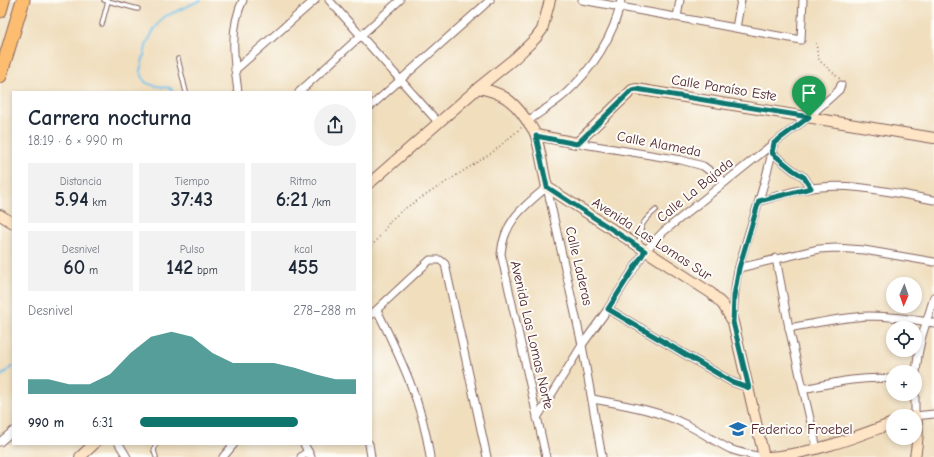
<!DOCTYPE html>
<html lang="es">
<meta charset="utf-8">
<style>
body{margin:0;font-family:"Comic Neue",sans-serif;background:#f2f2f3;color:#1f2937;height:100vh;display:flex;flex-direction:column;font-size:15px;white-space:nowrap}
*{box-sizing:border-box;margin:0}
p{font-size:13px;color:#747a83}
.icon{flex:none;width:22px;height:22px;fill:none;stroke:currentColor;stroke-width:2;stroke-linecap:round;stroke-linejoin:round}
.map{position:relative;flex:1;overflow:hidden}
.side{position:absolute;left:12px;top:91px;width:360px;height:354px;display:flex;flex-direction:column;background:#fff;border-radius:0px;box-shadow:0 2px 6px #0003}
.side>*{flex:none}
.needle{width:26px;rotate:182deg}
.buttons{position:absolute;left:886px;top:277px;display:grid;gap:8px}
.buttons a{display:grid;place-items:center;width:36px;height:36px;border-radius:50%;background:#fff;box-shadow:0 2px 6px #0003;font-size:20px}
.pin{position:absolute;display:grid;place-items:center;width:34px;height:34px;color:#fff;margin:-41px -17px;border-radius:50% 50% 50% 0;rotate:-45deg;box-shadow:0 0 4px #0007}
.pin .icon{rotate:45deg}
.round{display:grid;place-items:center;flex:none;width:42px;height:42px;border-radius:21px;background:#f2f2f3}
.head{display:flex;align-items:center;justify-content:space-between;height:68px;padding:0 16px}
h1{font-size:22px;font-weight:600;line-height:30px}
.metrics{display:grid;grid-template-columns:repeat(3,1fr);gap:6px;height:68px;padding:4px 16px}
.metrics div{display:grid;align-content:center;border-radius:0px;background:#f2f2f3;text-align:center}
.metrics b{font-size:20px;font-weight:600}
.metrics small{font-size:11px;font-weight:400}
.metrics p{font-size:11px}
.chart{height:112px;padding:8px 16px}
.chart p{display:flex;justify-content:space-between}
.chart svg{width:100%;height:72px;margin-top:4px;fill:#0f766e;opacity:.7}
ul{padding:0 16px;list-style:none;font-size:13px}
li{display:grid;grid-template-columns:64px 48px 1fr;align-items:center;height:30px}
li i{height:10px;border-radius:5px;background:#0f766e}
.map>svg:first-child{display:block}
</style>
<div class="map">
<svg width="934" height="457" viewBox="0 0 934 457">
<rect width="100%" height="100%" fill="#fdfcf7"/>
<filter id="ink" filterUnits="userSpaceOnUse"><feTurbulence type="fractalNoise" baseFrequency=".025" numOctaves="2"/><feDisplacementMap in="SourceGraphic" scale="8" xChannelSelector="R" yChannelSelector="G"/><feConvolveMatrix kernelMatrix="1 2 1 2 8 2 1 2 1" color-interpolation-filters="sRGB"/></filter>
<filter id="wash" filterUnits="userSpaceOnUse"><feTurbulence type="fractalNoise" baseFrequency=".012" numOctaves="4" result="noise"/><feDisplacementMap in="SourceGraphic" scale="16" xChannelSelector="R" yChannelSelector="G"/><feGaussianBlur stdDeviation="0.9" result="paint"/><feColorMatrix in="noise" values="0 0 0 0 0 0 0 0 0 0 0 0 0 0 0 0 0 1.4 0 .05"/><feComposite in="paint" operator="in"/></filter>
<g filter="url(#wash)">
<rect width="100%" height="100%" fill="#f0debd"/>
<g fill="none" stroke-linecap="round" stroke-linejoin="round">
<!-- stream -->
<g stroke="#70c2ec" stroke-width="2">
<path d="M 172,92 L 171,88 C 162,86 153,87 145,82 L 140,71 L 147,43 L 154,30 L 164,17 L 201,0"/>
<path d="M 0,377 L 13,366"/>
</g>
</g>
</g>
<g filter="url(#ink)">
<g fill="none" stroke-linecap="round" stroke-linejoin="round">
<!-- lane casing -->
<g stroke="#84625e" stroke-width="5.5">
<g id="lane">
<path d="M 104,0 L 138,9"/>
<path d="M 102,24 L 108,1"/>
<path d="M 178,59 L 186,92"/>
<path d="M 639,244 C 641,224 641,223 656,210"/>
<path d="M 156,444 L 154,451 L 156,457"/>
</g>
</g>
<!-- street casing -->
<g stroke="#84625e" stroke-width="9">
<g id="street">
<path d="M 329,0 L 438,122"/>
<path d="M 582,0 L 801,40 L 803,0"/>
<path d="M 677,17 L 680,0"/>
<path d="M 736,28 L 741,0"/>
<path d="M 235,70 L 315,0"/>
<path d="M 238,92 C 234,61 229,29 243,0"/>
<path d="M 299,92 L 400,0"/>
<path d="M 371,106 L 490,0"/>
<path d="M 528,121 C 540,112 554,104 565,94 C 591,71 615,35 621,0"/>
<path d="M 577,143 L 681,160 L 703,166 L 725,182"/>
<path d="M 772,153 L 793,170 L 804,177 L 811,188"/>
<path d="M 759,201 C 775,197 791,191 807,189 C 848,181 893,193 934,200"/>
<path d="M 776,258 L 789,328 L 817,449"/>
<path d="M 739,268 L 819,249 L 836,248 L 864,250 L 934,262"/>
<path d="M 934,297 L 922,336 L 918,355 L 915,381 L 915,416 L 934,414"/>
<path d="M 608,309 L 732,382 L 749,388"/>
<path d="M 377,310 C 400,357 423,404 430,457"/>
<path d="M 371,315 L 430,260 L 440,260 L 445,264 L 487,457"/>
<path d="M 733,322 C 734,304 734,285 739,267 C 750,225 766,185 774,143"/>
<path d="M 789,328 C 816,323 843,317 869,316 C 891,316 913,319 934,323"/>
<path d="M 803,389 C 833,383 863,376 893,379"/>
<path d="M 593,399 C 625,405 657,410 687,425 C 702,432 715,442 730,449 C 740,453 751,455 762,457"/>
<path d="M 537,418 L 582,345 L 608,309 L 645,251 L 663,232 L 774,143 L 809,117 L 839,90 L 841,85"/>
<path d="M 0,442 L 13,431"/>
<path d="M 119,444 L 127,457"/>
<path d="M 304,444 L 311,457"/>
<path d="M 369,444 L 371,457"/>
<path d="M 223,457 L 234,444"/>
<path d="M 301,457 L 308,451"/>
<path d="M 546,457 L 501,254 C 504,221 523,207 547,187 L 582,345 L 602,457"/>
</g>
</g>
<!-- secondary casing -->
<g stroke="#84625e" stroke-width="12">
<g id="secondary">
<path d="M 478,88 C 500,92 512,99 525,118 C 529,124 534,129 536,136 C 541,153 543,171 547,187 L 711,293 L 723,305 L 733,322 L 764,457"/>
<path d="M 536,135 L 577,143 L 632,90 L 636,89 L 934,138"/>
<path d="M 371,182 L 478,88 L 515,58 L 535,39 L 542,30 L 550,0"/>
<path d="M 0,215 L 13,223"/>
<path d="M 915,416 C 920,426 917,445 915,457"/>
<path d="M 80,457 L 94,444"/>
<path d="M 769,457 C 812,454 853,438 893,423"/>
</g>
</g>
<!-- highway casing -->
<g stroke="#84625e" stroke-width="15">
<g id="highway">
<path d="M 0,11 L 3,0"/>
<path d="M 0,76 L 23,0"/>
</g>
</g>
<!-- path -->
<g stroke="#84625e" stroke-width="1.5" stroke-dasharray="1 3" stroke-linecap="butt">
<path d="M 816,43 L 818,58 L 821,62 L 840,79"/>
<path d="M 371,246 L 377,240 L 392,219 L 404,209 L 493,152 L 522,127"/>
</g>
<!-- lane -->
<use href="#lane" stroke="#fff" stroke-width="3.5"/>
<!-- street -->
<use href="#street" stroke="#fff" stroke-width="7"/>
<!-- secondary -->
<use href="#secondary" stroke="#fee5c5" stroke-width="10"/>
<!-- highway -->
<use href="#highway" stroke="#fcbd6f" stroke-width="13"/>
</g>
</g>
<g fill="none" stroke-linecap="round" stroke-linejoin="round" filter="url(#ink)">
<!-- route casing -->
<g stroke="#fff" stroke-width="8">
<path id="route" d="M 636,89 L 809,117 L 774,143 L 772,153 L 793,170 L 804,177 L 811,188 L 759,201 L 739,268 L 734,296 L 733,322 L 749,388 L 732,382 L 608,309 L 645,251 L 547,187 L 536,136 L 577,144 L 632,90 Z"/>
</g>
<!-- route -->
<use href="#route" stroke="#0f766e" stroke-width="5"/>
</g>
<!-- icons -->
<defs>
<g id="school-bare" transform="scale(1.38)"><path d="M0-5L7-2L0 1L-7-2ZM-4 1L0 2.5L4 1V4Q0 6-4 4Z" fill="#1f6fb2" stroke="#fdfcf7" stroke-width="2.5" paint-order="stroke"/></g>
</defs>
<g fill-rule="evenodd">
<use href="#school-bare" x="738" y="429"/>
</g>
<g text-anchor="middle" dominant-baseline="central" stroke-width="4" stroke-linejoin="round" paint-order="stroke">
<!-- street labels -->
<g font-size="14" fill="#4a1f2b" stroke="#fdfcf7">
<text transform="translate(724 88) rotate(9)">Calle Paraíso Este</text>
<text transform="translate(659 144) rotate(11)">Calle Alameda</text>
<text transform="translate(695 190) rotate(-39)">Calle La Bajada</text>
<text transform="translate(652 239) rotate(33)">Avenida Las Lomas Sur</text>
<text transform="translate(579 266) rotate(77)">Calle Laderas</text>
<text transform="translate(532 335) rotate(77)">Avenida Las Lomas Norte</text>
</g>
<!-- poi labels -->
<g font-size="14" fill="#4a1f2b" stroke="#fdfcf7" text-anchor="start">
<text x="751" y="429">Federico Froebel</text>
</g>
</g>
</svg>
<div class="buttons">
<a><svg class="needle" viewBox="-14 -14 28 28"><path d="M0-13l5 13h-10z" fill="#e53935"/><path d="M0 13l5-13h-10z" fill="#747a83"/></svg></a>
<a><svg class="icon" aria-label="locate" viewBox="0 0 24 24"><circle cx="12" cy="12" r="6"/><path d="M12 2v4M12 18v4M2 12h4M18 12h4"/></svg></a>
<a>+</a>
<a>−</a>
</div>
<div class="pin" style="left:809px;top:117px;background:#1e9e55"><svg class="icon" aria-label="arrive" viewBox="0 0 24 24"><path d="M6 21V4h12l-3 4 3 4H6"/></svg></div>
<section class="side">
<div class="head"><div><h1>Carrera nocturna</h1><p>18:19 · 6 × 990 m</p></div><a class="round"><svg class="icon" aria-label="share" viewBox="0 0 24 24"><path d="M12 15V3M7 8l5-5 5 5M5 13v7h14v-7"/></svg></a></div>
<div class="metrics">
<div><p>Distancia</p><b>5.94<small> km</small></b></div>
<div><p>Tiempo</p><b>37:43</b></div>
<div><p>Ritmo</p><b>6:21<small> /km</small></b></div>
</div>
<div class="metrics">
<div><p>Desnivel</p><b>60<small> m</small></b></div>
<div><p>Pulso</p><b>142<small> bpm</small></b></div>
<div><p>kcal</p><b>455</b></div>
</div>
<div class="chart"><p><span>Desnivel</span>278–288 m</p>
<svg viewBox="0 0 160 44" preserveAspectRatio="none"><path d="M0 44V35L10 35L20 38L30 38L40 32L50 19L60 9L70 6L80 9L90 19L100 25L110 25L120 25L130 28L140 32L150 35L160 35V44z"/></svg>
</div>
<ul>
<li><b>990 m</b>6:31<i style="width:73%"></i></li>
</ul>
</section>
</div>
